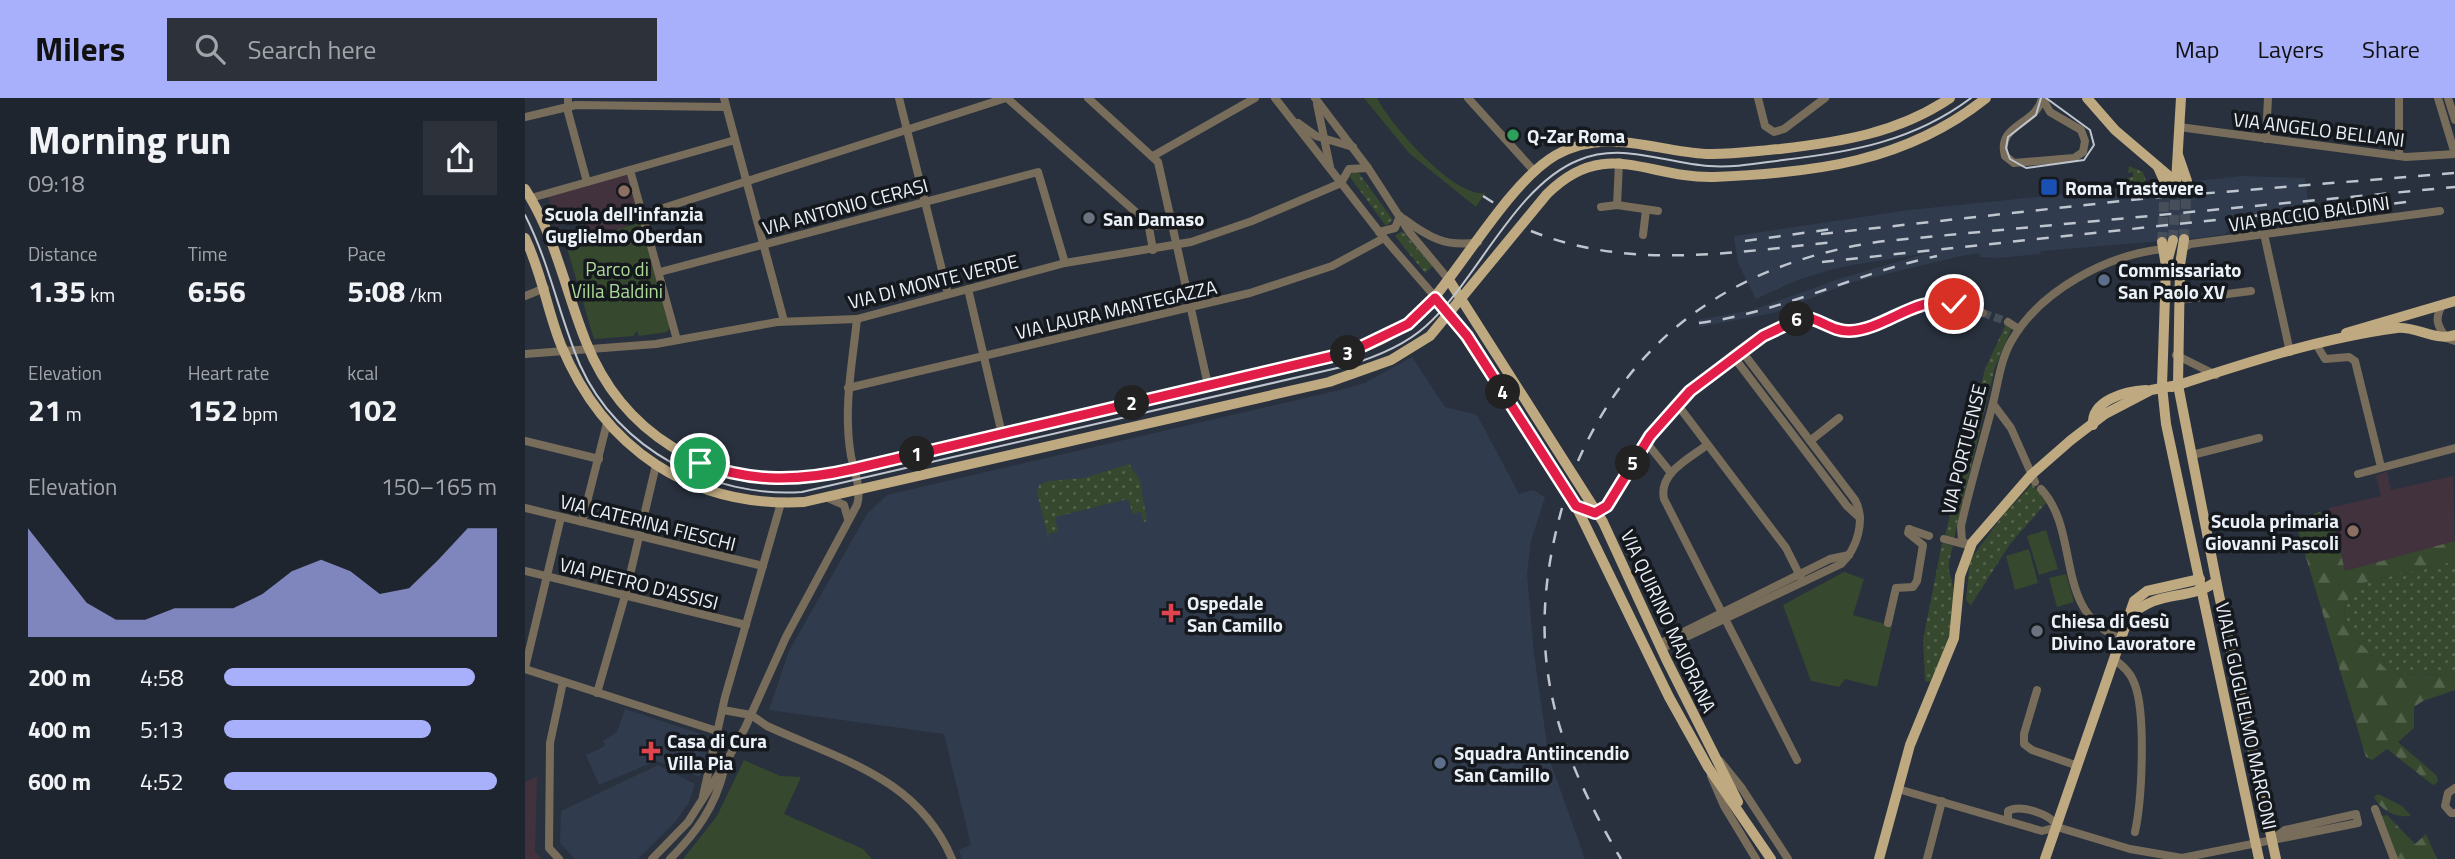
<!DOCTYPE html>
<meta charset="utf-8">
<style>
body{margin:0;font-family:"Titillium Web",sans-serif;background:#2c313a;color:#f1f3f6;height:100vh;display:flex;flex-direction:column;font-size:26px;white-space:nowrap}
*{box-sizing:border-box;margin:0}
p{font-size:23px;color:#a1a5aa}
.icon{flex:none;width:38px;height:38px;fill:none;stroke:currentColor;stroke-width:2;stroke-linecap:round;stroke-linejoin:round}
.map{position:relative;flex:1;overflow:hidden}
.side{display:flex;flex-direction:column;background:#1f252e;width:525px}
.side>*{flex:none}
.pin{position:absolute;display:grid;place-items:center;width:60px;height:60px;color:#fff;margin:-30px;border:4px solid #fff;border-radius:50%;box-shadow:0 2px 7px #0007}
.km{position:absolute;width:35px;height:35px;margin:-18px;border-radius:50%;background:#222;color:#fff;font-size:19px;line-height:35px;text-align:center}
.round{display:grid;place-items:center;flex:none;width:74px;height:74px;border-radius:0px;background:#2c313a}
.headline{display:flex;align-items:center;justify-content:space-between;height:119px;padding:0 28px}
h1{font-size:38px;font-weight:700;line-height:52px}
.metrics{display:grid;grid-template-columns:repeat(3,1fr);gap:10px;height:119px;padding:7px 28px}
.metrics div{display:grid;align-content:center}
.metrics b{font-size:30px;font-weight:700}
.metrics small{font-size:19px;font-weight:400}
.metrics p{font-size:19px}
.chart{height:196px;padding:14px 28px}
.chart p{display:flex;justify-content:space-between}
.chart svg{width:100%;height:126px;margin-top:7px;fill:#a8b0fc;opacity:.7}
ul{padding:0 28px;list-style:none;font-size:23px}
li{display:grid;grid-template-columns:112px 84px 1fr;align-items:center;height:52px}
li i{height:18px;border-radius:9px;background:#a8b0fc}
header{display:flex;align-items:center;gap:42px;box-sizing:border-box;height:98px;padding:0 35px;background:#a8b0fc;color:#111}
header strong{font-size:33px}
nav{display:flex;gap:38px;margin-inline-start:auto;font-size:24px}
.search{width:490px;height:63px;background:#2c313a;display:flex;align-items:center;gap:18px;box-sizing:border-box;padding:0 24px;border-radius:0px;color:#a1a5aa;font-size:26px}
main{display:flex;flex:1;min-height:0}
.map>svg:first-child{display:block}
</style>
<header>
<strong>Milers</strong>
<div class="search"><svg class="icon" aria-label="search" viewBox="0 0 24 24"><circle cx="10" cy="10" r="6"/><path d="M15 15l6 6"/></svg>Search here</div>
<nav><a>Map</a><a>Layers</a><a>Share</a></nav>
</header>
<main>
<section class="side">
<div class="headline"><div><h1>Morning run</h1><p>09:18</p></div><a class="round"><svg class="icon" aria-label="share" viewBox="0 0 24 24"><path d="M12 15V3M7 8l5-5 5 5M5 13v7h14v-7"/></svg></a></div>
<div class="metrics">
<div><p>Distance</p><b>1.35<small> km</small></b></div>
<div><p>Time</p><b>6:56</b></div>
<div><p>Pace</p><b>5:08<small> /km</small></b></div>
</div>
<div class="metrics">
<div><p>Elevation</p><b>21<small> m</small></b></div>
<div><p>Heart rate</p><b>152<small> bpm</small></b></div>
<div><p>kcal</p><b>102</b></div>
</div>
<div class="chart"><p><span>Elevation</span>150–165 m</p>
<svg viewBox="0 0 160 44" preserveAspectRatio="none"><path d="M0 44V6L10 19L20 32L30 38L40 38L50 34L60 34L70 34L80 29L90 21L100 17L110 21L120 29L130 27L140 17L150 6L160 6V44z"/></svg>
</div>
<ul>
<li><b>200 m</b>4:58<i style="width:92%"></i></li>
<li><b>400 m</b>5:13<i style="width:76%"></i></li>
<li><b>600 m</b>4:52<i style="width:100%"></i></li>
</ul>
</section>
<div class="map">
<svg width="1930" height="761" viewBox="0 0 1930 761">
<defs>
<pattern id="grass-dots" width="8" height="8" patternUnits="userSpaceOnUse" patternTransform="scale(1.75)"><rect width="8" height="8" fill="#36482d"/><path d="M2 2h.1M6 6h.1" fill="none" stroke="#53634c" stroke-width="1.8" stroke-linecap="round"/></pattern>
<pattern id="forest-firs" width="22" height="20" patternUnits="userSpaceOnUse" patternTransform="scale(1.75)"><rect width="22" height="20" fill="#36482d"/><path d="M5 1l3.5 6h-7zM16 11l3.5 6h-7z" fill="#53634c"/></pattern>
</defs>
<rect width="100%" height="100%" fill="#29313e"/>
<!-- built -->
<g fill="#303b4e">
<path d="M 1718,78 L 1780,80 L 1785,121 L 1706,131 L 1700,136 L 1675,140 L 1516,153 L 1515,156 L 1473,160 L 1455,159 L 1454,155 L 1436,158 L 1328,184 L 1248,215 L 1174,229 L 1173,222 L 1227,212 L 1314,181 L 1402,155 L 1316,169 L 1275,181 L 1231,201 L 1213,165 L 1209,138 L 1384,112 Z"/>
<path d="M 887,259 L 920,309 L 952,317 L 994,396 L 1008,392 L 1020,399 L 1006,443 L 1002,476 L 1009,556 L 1024,660 L 1060,761 L 437,761 L 434,752 L 446,747 L 419,636 L 244,612 L 264,553 L 342,416 L 362,397 L 819,291 L 840,285 Z"/>
<path d="M 100,611 L 185,639 L 175,679 L 131,663 L 74,687 L 61,657 L 80,648 L 78,643 L 92,634 Z"/>
<path d="M 133,667 L 170,686 L 164,704 L 151,723 L 113,761 L 50,761 L 35,745 L 36,713 Z"/>
</g>
<!-- education -->
<g fill="#42323e">
<path d="M 103,75 L 114,112 L 100,116 L 103,128 L 65,140 L 59,121 L 31,128 L 23,99 Z"/>
<path d="M 1862,374 L 1866,392 L 1928,378 L 1930,449 L 1820,473 L 1804,410 L 1856,398 L 1851,377 Z"/>
<path d="M 12,679 L 10,754 L 17,761 L 0,761 L 0,684 Z"/>
</g>
<!-- grass -->
<g fill="url(#grass-dots)">
<path d="M 1604,68 L 1618,74 L 1622,87 L 1597,89 L 1596,81 L 1608,79 L 1608,74 L 1603,75 Z"/>
<path d="M 833,74 L 868,122 L 861,128 L 825,79 L 827,75 Z"/>
<path d="M 877,133 L 908,168 L 900,175 L 870,138 Z"/>
<path d="M 1481,226 L 1487,230 L 1470,269 L 1429,440 L 1420,438 L 1460,271 Z"/>
<path d="M 604,366 L 615,382 L 622,423 L 619,424 L 616,414 L 608,416 L 603,401 L 530,419 L 533,434 L 523,436 L 527,454 L 512,395 L 514,387 L 524,383 L 559,380 Z"/>
<path d="M 1507,386 L 1522,404 L 1485,446 L 1446,507 L 1441,502 L 1445,462 L 1478,417 Z"/>
<path d="M 1417,445 L 1428,448 C 1419,479 1427,471 1429,495 C 1432,524 1418,559 1405,584 L 1400,583 L 1398,542 Z"/>
<path d="M 1930,463 L 1930,576 L 1867,577 L 1821,531 L 1819,508 L 1832,486 Z"/>
</g>
<!-- forest -->
<g fill="url(#forest-firs)">
<path d="M 1794,414 L 1807,419 L 1820,473 L 1930,443 L 1930,463 L 1833,486 L 1819,508 L 1821,531 L 1867,577 L 1930,576 L 1930,592 L 1898,603 L 1889,609 L 1889,630 L 1873,644 L 1912,678 L 1913,684 L 1908,687 L 1862,651 L 1847,662 L 1841,659 L 1770,423 Z"/>
<path d="M 1853,696 L 1877,708 L 1886,718 C 1871,720 1855,712 1849,699 Z"/>
<path d="M 1862,717 L 1890,746 L 1901,736 L 1912,761 L 1873,761 L 1856,718 Z"/>
</g>
<!-- park -->
<g fill="#36482d">
<path d="M 839,0 L 852,0 C 866,27 928,99 960,95 L 951,109 L 884,55 Z"/>
<path d="M 117,124 L 145,229 L 142,234 L 114,238 L 112,233 L 108,238 L 69,241 L 42,150 L 49,148 L 50,144 Z"/>
<path d="M 1521,432 L 1533,471 L 1514,477 L 1502,438 Z"/>
<path d="M 1504,451 L 1513,485 L 1490,492 L 1481,458 Z"/>
<path d="M 1319,474 L 1339,481 L 1328,517 L 1367,528 L 1352,589 L 1320,581 L 1314,589 L 1286,583 L 1258,507 Z"/>
<path d="M 1541,476 L 1549,504 L 1532,509 L 1524,480 Z"/>
<path d="M 219,662 L 255,678 L 276,679 L 259,716 L 338,751 L 347,761 L 158,761 L 192,718 Z"/>
</g>
<g fill="none" stroke-linecap="round" stroke-linejoin="round">
<!-- minor-tunnel -->
<path stroke="#464e5a" stroke-width="8" stroke-dasharray="8 4" stroke-linecap="butt" d="M 1458,215 L 1483,224"/>
<!-- major-tunnel -->
<g stroke="#464e5a" stroke-width="10" stroke-dasharray="10 5" stroke-linecap="butt">
<path d="M 1659,141 L 1662,83"/>
<path d="M 1648,142 L 1651,84"/>
<path d="M 1637,144 L 1640,85"/>
</g>
<!-- minor -->
<g stroke="#786d5a" stroke-width="8">
<path d="M 43,0 L 43,14 L 62,84"/>
<path d="M 199,0 L 259,223"/>
<path d="M 374,0 L 423,196"/>
<path d="M 482,0 L 622,124 L 632,128 L 646,127"/>
<path d="M 563,0 L 633,64 L 683,287"/>
<path d="M 750,0 L 859,140 L 925,216"/>
<path d="M 790,0 L 843,70 L 885,135 L 924,182"/>
<path d="M 943,0 L 1010,74"/>
<path d="M 1233,0 L 1240,28 L 1249,34 L 1259,31 L 1300,0"/>
<path d="M 1517,0 C 1512,27 1471,26 1480,58 L 1489,65 L 1549,60 L 1558,54 L 1560,43 L 1556,32 L 1525,14 L 1517,0"/>
<path d="M 1913,0 L 1930,56"/>
<path d="M 1923,0 L 1930,22"/>
<path d="M 792,6 L 805,69"/>
<path d="M 0,19 L 51,7 L 201,9"/>
<path d="M 773,25 L 791,38 L 828,49"/>
<path d="M 1654,29 L 1881,59 L 1930,56"/>
<path d="M 1741,41 L 1743,0"/>
<path d="M 628,58 L 730,0"/>
<path d="M 1874,58 L 1874,0"/>
<path d="M 105,72 L 152,242"/>
<path d="M 816,85 L 824,71 L 843,70"/>
<path d="M 6,100 L 210,42"/>
<path d="M 1092,107 L 1094,64"/>
<path d="M 1076,109 L 1092,107 L 1133,113"/>
<path d="M 879,121 C 903,139 922,150 953,144"/>
<path d="M 101,122 L 481,0"/>
<path d="M 623,124 L 628,152"/>
<path d="M 854,134 L 870,130 L 875,118"/>
<path d="M 1739,136 L 1765,254"/>
<path d="M 1118,137 L 1121,112"/>
<path d="M 1658,150 L 1665,146 L 1915,113"/>
<path d="M 135,174 L 513,74 L 540,165"/>
<path d="M 443,191 L 477,336"/>
<path d="M 0,198 L 20,190"/>
<path d="M 1654,202 L 1726,193"/>
<path d="M 1918,206 C 1909,220 1912,227 1921,240 L 1930,243"/>
<path d="M 1483,224 L 1494,231"/>
<path d="M 1791,246 L 1800,261 L 1824,259 L 1830,263 L 1856,369"/>
<path d="M 0,256 L 131,246 L 252,224 L 332,221 L 540,165 L 666,144 L 727,123 L 816,85"/>
<path d="M 1651,257 L 1691,277"/>
<path d="M 1208,258 L 1322,408 L 1335,420"/>
<path d="M 323,290 L 725,195 L 807,168 L 859,140"/>
<path d="M 1152,306 L 1261,450 L 1278,484"/>
<path d="M 1468,306 L 1486,330 L 1510,384"/>
<path d="M 0,343 L 74,361"/>
<path d="M 1285,343 L 1314,320"/>
<path d="M 1121,344 L 1146,375"/>
<path d="M 1182,347 C 1165,360 1133,375 1139,401 L 1272,662"/>
<path d="M 1667,357 L 1734,340"/>
<path d="M 1833,376 L 1930,350"/>
<path d="M 1516,391 C 1557,435 1527,515 1597,541"/>
<path d="M 303,400 L 319,407 L 323,421"/>
<path d="M 0,410 L 238,468"/>
<path d="M 1072,415 C 1095,401 1106,366 1121,344 C 1146,307 1236,221 1281,219 L 1308,231 L 1323,233 L 1343,229 L 1406,205 L 1425,205 L 1458,215"/>
<path d="M 57,424 L 82,325"/>
<path d="M 1384,431 L 1404,438"/>
<path d="M 1419,441 L 1442,447"/>
<path d="M 1445,448 L 1437,443 L 1436,428 C 1445,388 1457,348 1467,309 C 1473,287 1475,262 1487,242 C 1516,192 1582,157 1638,151"/>
<path d="M 0,473 L 221,527"/>
<path d="M 1363,525 L 1371,490 L 1388,489 L 1392,483 L 1398,447 L 1383,435 L 1384,431"/>
<path d="M 1134,546 L 1305,461 L 1324,457"/>
<path d="M 1136,551 L 1316,466 C 1332,451 1341,422 1330,402 L 1216,252"/>
<path d="M 1590,562 C 1599,569 1606,575 1610,587 C 1621,617 1617,702 1610,734"/>
<path d="M 0,570 L 36,419"/>
<path d="M 0,571 L 192,633"/>
<path d="M 1512,592 L 1499,636 L 1499,646 L 1507,652 L 1553,668"/>
<path d="M 72,595 L 100,498 L 131,367"/>
<path d="M 198,612 L 226,617 L 242,628 C 316,662 393,680 427,761"/>
<path d="M 1195,663 L 1216,689 L 1263,761"/>
<path d="M 1186,678 L 1199,708 L 1231,761"/>
<path d="M 1930,690 L 1923,695 L 1920,708 L 1926,715 L 1930,715"/>
<path d="M 1373,691 L 1517,733 L 1532,729"/>
<path d="M 178,698 L 200,599 L 256,405"/>
<path d="M 1850,711 L 1869,761"/>
<path d="M 1483,723 L 1483,713 C 1495,706 1527,716 1532,729"/>
<path d="M 1532,729 L 1605,751 L 1657,760 L 1833,725 L 1831,716 L 1760,732 L 1747,742"/>
<path d="M 34,761 L 24,750 L 25,645 L 38,584"/>
<path d="M 127,761 L 163,724 L 200,666 L 220,630 L 261,539 L 332,407 C 337,391 329,373 326,358 C 318,312 327,267 332,221"/>
<path d="M 145,761 C 171,735 190,709 199,672"/>
<path d="M 1402,761 L 1417,703"/>
</g>
<!-- major -->
<g stroke="#bfa981" stroke-width="10">
<path d="M 1562,0 L 1590,32 L 1651,84"/>
<path d="M 1653,57 L 1662,83"/>
<path d="M 1633,69 L 1640,85"/>
<path d="M 1651,84 L 1656,0"/>
<path d="M 0,91 C 31,139 40,192 61,244 C 97,335 181,386 278,381 L 803,261 C 837,252 871,238 897,214 C 936,172 984,84 1031,57 C 1082,29 1128,53 1181,56 C 1205,57 1230,53 1255,51 C 1316,44 1373,35 1425,0"/>
<path d="M 0,140 C 17,175 22,212 36,247 C 79,351 166,410 279,404 L 804,284 L 866,262 L 905,238 L 1022,96 C 1080,38 1123,81 1189,79 C 1289,75 1381,64 1461,0"/>
<path d="M 1659,141 L 1655,167 L 1653,287 L 1694,497 L 1751,761"/>
<path d="M 1637,144 L 1641,168 L 1637,288 L 1641,326 L 1734,761"/>
<path d="M 1641,168 L 1648,142"/>
<path d="M 924,182 L 1078,424 L 1141,561 L 1213,704"/>
<path d="M 925,216 L 1051,408 L 1144,599 L 1183,669 L 1246,761"/>
<path d="M 1821,235 L 1930,203"/>
<path d="M 1647,289 C 1720,265 1796,240 1872,230 C 1892,228 1912,244 1930,237"/>
<path d="M 1568,327 C 1566,302 1601,293 1621,292"/>
<path d="M 1604,519 C 1634,490 1661,504 1691,484"/>
<path d="M 1354,761 L 1385,647 L 1429,540 L 1435,478 L 1447,445 L 1506,377 L 1546,342 L 1580,316 L 1626,292 L 1653,287"/>
<path d="M 1520,761 L 1609,503 L 1622,493 L 1675,481"/>
</g>
<!-- tram -->
<g stroke="#bfc5ce" stroke-width="2">
<path d="M 1516,0 L 1511,17 L 1483,39 L 1481,50 L 1485,61 L 1501,70 L 1559,62 L 1569,47 L 1565,32 L 1521,0"/>
<path d="M 0,117 C 25,166 34,218 55,267 C 93,352 187,400 277,394 L 821,268 C 848,260 879,248 901,228 C 951,184 990,87 1054,62 C 1097,44 1140,65 1184,68 C 1209,70 1234,65 1258,62 C 1327,54 1389,43 1446,0"/>
</g>
<!-- rail -->
<g stroke="#bfc5ce" stroke-width="2.5" stroke-dasharray="12 12" stroke-linecap="butt">
<path d="M 958,98 L 969,105"/>
<path d="M 1774,118 L 1888,103"/>
<path d="M 1006,133 C 1105,173 1208,154 1310,144"/>
<path d="M 1296,136 L 1624,100 L 1930,75"/>
<path d="M 1220,143 L 1307,131"/>
<path d="M 1297,164 L 1784,112"/>
<path d="M 1174,225 C 1255,215 1331,175 1412,158"/>
<path d="M 1053,363 C 1111,231 1219,162 1360,143 L 1930,89"/>
<path d="M 1037,410 C 999,547 1025,641 1096,761"/>
</g>
</g>
<g fill="none" stroke-linecap="round" stroke-linejoin="round">
<!-- route casing -->
<g stroke="#fff" stroke-width="14">
<path id="route" d="M 175,365 C 227,385 276,383 328,371 L 825,254 L 883,226 L 910,200 L 942,238 L 1051,408 L 1070,415 L 1082,408 L 1125,338 L 1165,293 L 1238,238 L 1278,219 C 1295,220 1307,234 1325,233 C 1362,231 1391,196 1429,206"/>
</g>
<!-- route -->
<use href="#route" stroke="#e11d48" stroke-width="9"/>
</g>
<!-- markers -->
<circle fill="#2e9e5b" stroke="#15191e" stroke-width="2.5" cx="988" cy="37" r="7"/>
<rect fill="#1a4fb4" stroke="#15191e" stroke-width="2.5" x="1515" y="80" width="18" height="18" rx="3.5"/>
<g fill="#8d6e63" stroke="#15191e" stroke-width="2.5">
<circle cx="99" cy="93" r="7"/>
<circle cx="1828" cy="433" r="7"/>
</g>
<g fill="#6b7280" stroke="#15191e" stroke-width="2.5">
<circle cx="564" cy="120" r="7"/>
<circle cx="1512" cy="533" r="7"/>
</g>
<g fill="#5c6f8a" stroke="#15191e" stroke-width="2.5">
<circle cx="1579" cy="182" r="7"/>
<circle cx="915" cy="665" r="7"/>
</g>
<g fill="#e0444e" stroke="#15191e" stroke-width="2.5">
<path d="M642.5 504.5h7v7h7v7h-7v7h-7v-7h-7v-7h7z"/>
<path d="M122.5 642.5h7v7h7v7h-7v7h-7v-7h-7v-7h7z"/>
</g>
<g text-anchor="middle" dominant-baseline="central" stroke-width="7" stroke-linejoin="round" paint-order="stroke">
<!-- street labels -->
<g font-size="19" fill="#ebf1f9" stroke="#15191e">
<text transform="translate(1794 31) rotate(7)">VIA ANGELO BELLANI</text>
<text transform="translate(320 108) rotate(-15)">VIA ANTONIO CERASI</text>
<text transform="translate(1784 115) rotate(-8)">VIA BACCIO BALDINI</text>
<text transform="translate(408 183) rotate(-14)">VIA DI MONTE VERDE</text>
<text transform="translate(591 211) rotate(-13)">VIA LAURA MANTEGAZZA</text>
<text transform="translate(1438 351) rotate(-76)">VIA PORTUENSE</text>
<text transform="translate(123 424) rotate(14)">VIA CATERINA FIESCHI</text>
<text transform="translate(114 485) rotate(14)">VIA PIETRO D'ASSISI</text>
<text transform="translate(1144 523) rotate(65)">VIA QUIRINO MAJORANA</text>
<text transform="translate(1722 618) rotate(78)">VIALE GUGLIELMO MARCONI</text>
</g>
<!-- poi labels -->
<g font-size="19" font-weight="bold" fill="#ebf1f9" stroke="#15191e" text-anchor="start">
<text x="1002" y="37">Q-Zar Roma</text>
<text x="1540" y="89">Roma Trastevere</text>
<text x="99" y="115" text-anchor="middle">Scuola dell'infanzia<tspan x="99" dy="22">Guglielmo Oberdan</tspan></text>
<text x="578" y="120">San Damaso</text>
<text x="1593" y="171">Commissariato<tspan x="1593" dy="22">San Paolo XV</tspan></text>
<text x="1814" y="422" text-anchor="end">Scuola primaria<tspan x="1814" dy="22">Giovanni Pascoli</tspan></text>
<text x="662" y="504">Ospedale<tspan x="662" dy="22">San Camillo</tspan></text>
<text x="1526" y="522">Chiesa di Gesù<tspan x="1526" dy="22">Divino Lavoratore</tspan></text>
<text x="142" y="642">Casa di Cura<tspan x="142" dy="22">Villa Pia</tspan></text>
<text x="929" y="654">Squadra Antiincendio<tspan x="929" dy="22">San Camillo</tspan></text>
</g>
<!-- park labels -->
<g font-size="19" fill="#adda98" stroke="#15191e">
<text x="92" y="170">Parco di<tspan x="92" dy="22">Villa Baldini</tspan></text>
</g>
</g>
</svg>
<div class="pin" style="left:175px;top:365px;background:#1e9e55"><svg class="icon" aria-label="arrive" viewBox="0 0 24 24"><path d="M6 21V4h12l-3 4 3 4H6"/></svg></div>
<div class="pin" style="left:1429px;top:206px;background:#d93025"><svg class="icon" aria-label="check" viewBox="0 0 24 24"><path d="M5 12l5 5 9-10"/></svg></div>
<b class="km" style="left:392px;top:356px">1</b>
<b class="km" style="left:607px;top:305px">2</b>
<b class="km" style="left:823px;top:255px">3</b>
<b class="km" style="left:978px;top:294px">4</b>
<b class="km" style="left:1108px;top:365px">5</b>
<b class="km" style="left:1272px;top:221px">6</b>
</div>
</main>
